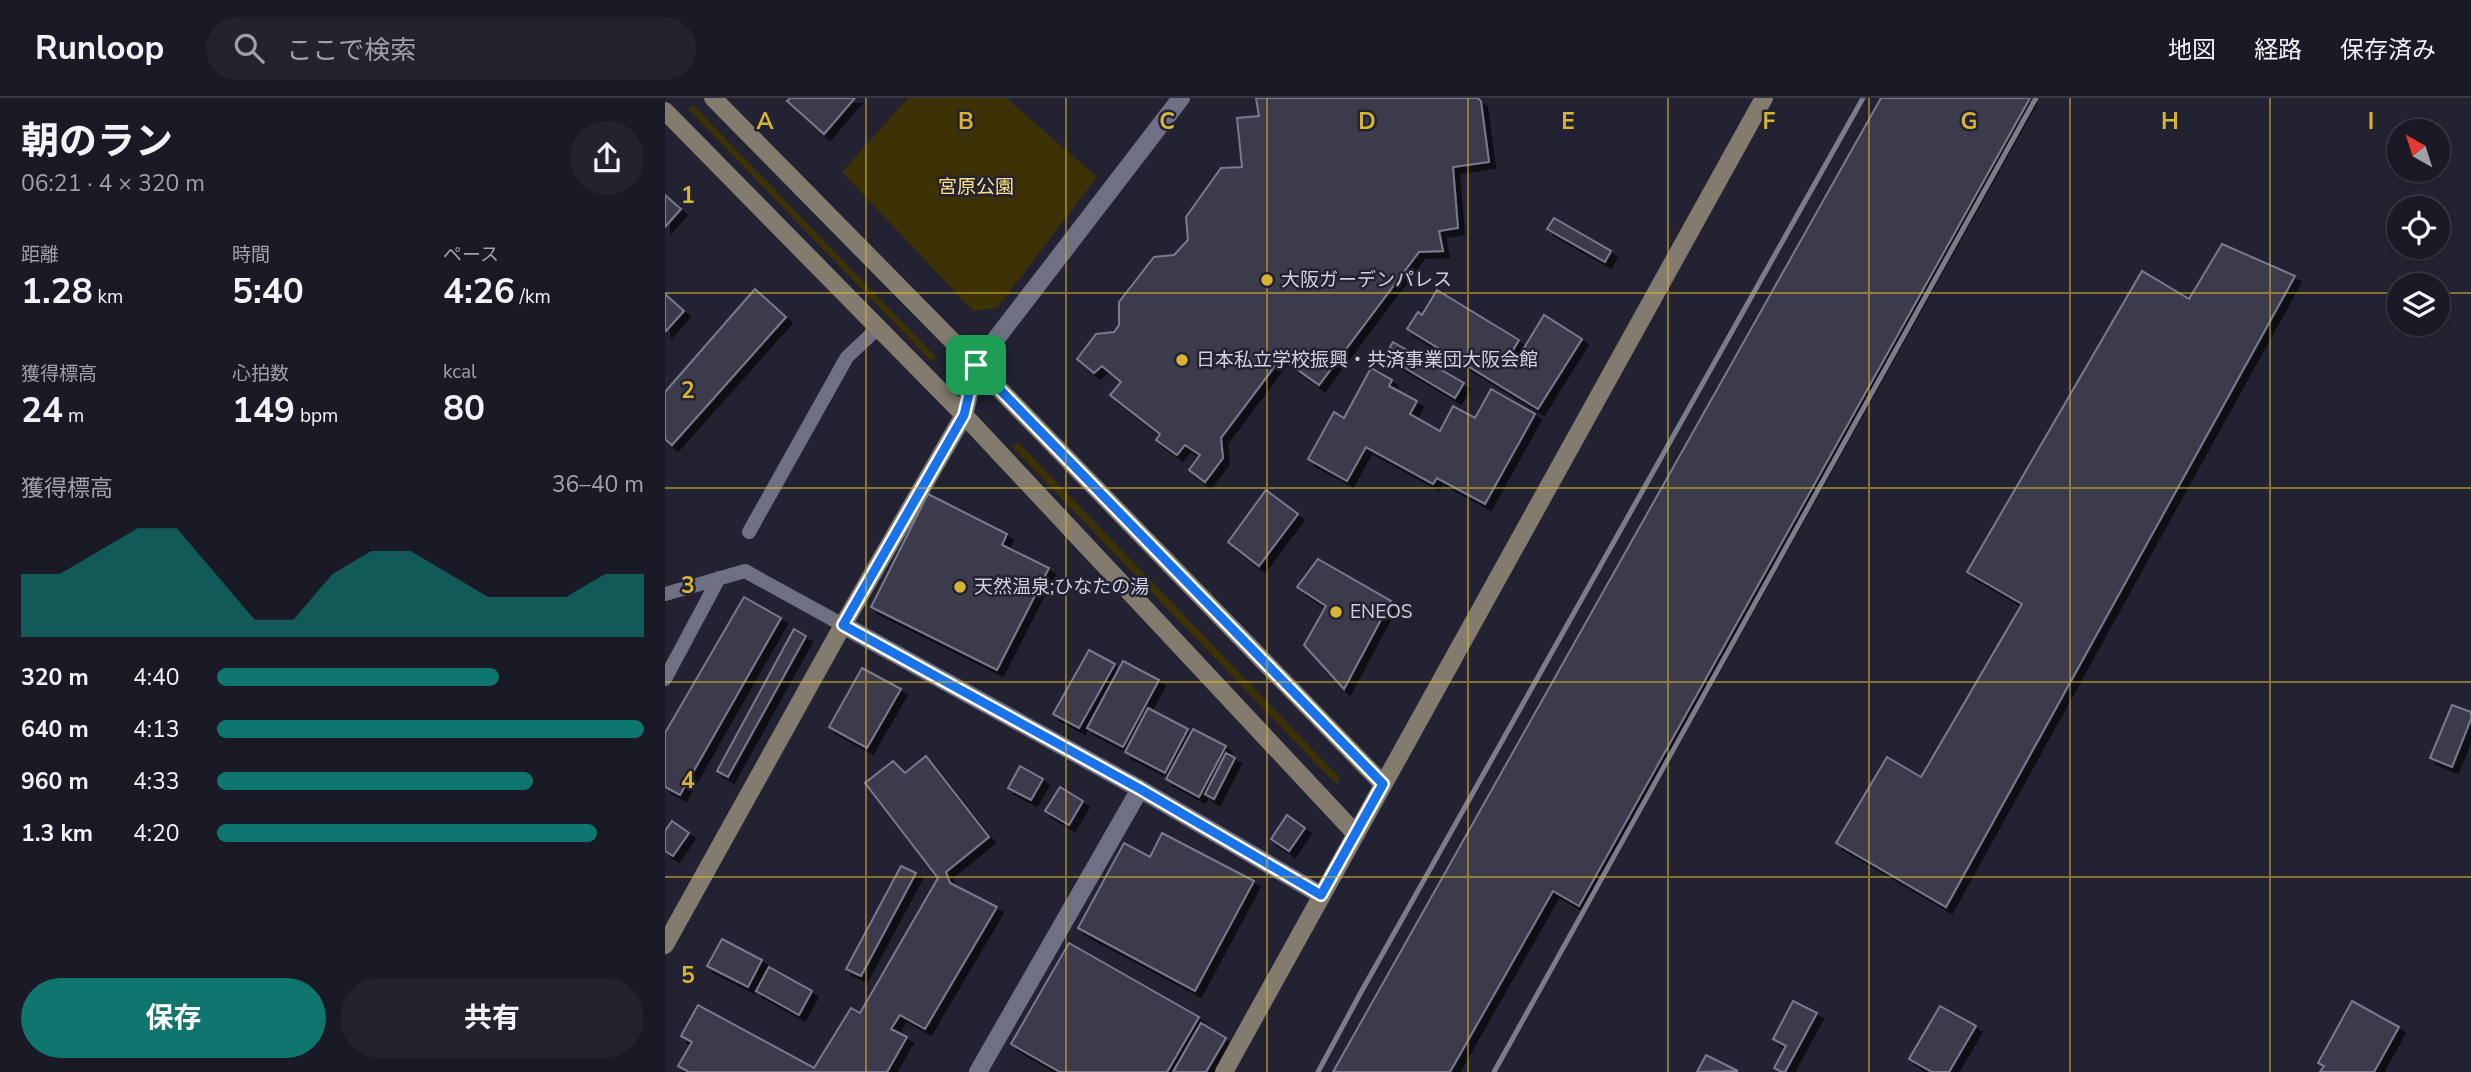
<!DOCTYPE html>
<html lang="ja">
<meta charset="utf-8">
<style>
body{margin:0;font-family:"Nunito Sans","Noto Sans JP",sans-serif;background:#23232e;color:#f1f3f6;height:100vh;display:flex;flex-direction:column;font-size:26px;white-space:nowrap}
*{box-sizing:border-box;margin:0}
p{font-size:23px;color:#9fa1a7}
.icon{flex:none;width:38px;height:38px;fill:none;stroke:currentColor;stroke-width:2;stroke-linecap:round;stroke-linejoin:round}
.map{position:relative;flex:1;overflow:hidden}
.side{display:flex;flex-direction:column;background:#1a1a26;width:665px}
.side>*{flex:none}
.needle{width:46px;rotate:321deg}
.tools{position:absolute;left:1722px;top:21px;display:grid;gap:14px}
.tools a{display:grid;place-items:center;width:63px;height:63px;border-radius:50%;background:#1a1a26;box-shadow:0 2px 5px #0004,0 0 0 2px #383843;font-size:35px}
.pin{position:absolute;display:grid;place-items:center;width:60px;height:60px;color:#fff;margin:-30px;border-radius:14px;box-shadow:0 4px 10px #0006}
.round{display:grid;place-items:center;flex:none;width:74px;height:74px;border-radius:37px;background:#23232e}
.headline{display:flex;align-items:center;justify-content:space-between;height:119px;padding:0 21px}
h1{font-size:38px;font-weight:700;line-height:52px}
.metrics{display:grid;grid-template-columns:repeat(3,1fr);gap:10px;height:119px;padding:7px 21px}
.metrics div{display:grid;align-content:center}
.metrics b{font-size:35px;font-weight:700}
.metrics small{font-size:19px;font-weight:400}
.metrics p{font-size:19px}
.chart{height:196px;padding:14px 21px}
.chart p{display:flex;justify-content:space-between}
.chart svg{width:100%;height:126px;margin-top:7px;fill:#0f766e;opacity:.7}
.action{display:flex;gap:14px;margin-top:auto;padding:14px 21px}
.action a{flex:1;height:80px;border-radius:42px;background:#0f766e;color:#fff;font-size:28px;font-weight:700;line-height:80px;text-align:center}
.action a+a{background:#23232e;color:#f1f3f6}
ul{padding:0 21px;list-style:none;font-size:23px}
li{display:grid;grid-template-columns:112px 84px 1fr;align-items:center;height:52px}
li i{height:18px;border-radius:9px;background:#0f766e}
header{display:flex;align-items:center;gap:42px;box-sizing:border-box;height:98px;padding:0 35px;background:#1a1a26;border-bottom:2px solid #383843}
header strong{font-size:33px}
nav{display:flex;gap:38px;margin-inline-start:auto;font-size:24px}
.search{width:490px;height:63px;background:#23232e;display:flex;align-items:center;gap:18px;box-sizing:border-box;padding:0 24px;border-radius:38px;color:#9fa1a7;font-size:26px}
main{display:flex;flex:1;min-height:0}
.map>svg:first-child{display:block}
</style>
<header>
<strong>Runloop</strong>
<div class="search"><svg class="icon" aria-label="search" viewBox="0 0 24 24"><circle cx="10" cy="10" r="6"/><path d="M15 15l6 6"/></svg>ここで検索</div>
<nav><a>地図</a><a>経路</a><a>保存済み</a></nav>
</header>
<main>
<section class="side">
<div class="headline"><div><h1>朝のラン</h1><p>06:21 · 4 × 320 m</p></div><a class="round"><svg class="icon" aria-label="share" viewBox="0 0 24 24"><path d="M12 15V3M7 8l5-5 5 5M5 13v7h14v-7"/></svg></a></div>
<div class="metrics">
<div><p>距離</p><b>1.28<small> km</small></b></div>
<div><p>時間</p><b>5:40</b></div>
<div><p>ペース</p><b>4:26<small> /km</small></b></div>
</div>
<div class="metrics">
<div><p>獲得標高</p><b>24<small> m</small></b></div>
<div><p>心拍数</p><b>149<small> bpm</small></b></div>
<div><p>kcal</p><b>80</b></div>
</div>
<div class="chart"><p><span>獲得標高</span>36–40 m</p>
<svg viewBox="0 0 160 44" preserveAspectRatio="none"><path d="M0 44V22L10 22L20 14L30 6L40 6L50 22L60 38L70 38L80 22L90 14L100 14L110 22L120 30L130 30L140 30L150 22L160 22V44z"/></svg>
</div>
<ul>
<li><b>320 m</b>4:40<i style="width:66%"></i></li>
<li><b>640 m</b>4:13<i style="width:100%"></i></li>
<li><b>960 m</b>4:33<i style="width:74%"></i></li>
<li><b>1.3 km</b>4:20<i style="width:89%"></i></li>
</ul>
<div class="action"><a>保存</a><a>共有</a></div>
</section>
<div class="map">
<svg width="1806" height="974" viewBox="0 0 1806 974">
<defs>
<filter id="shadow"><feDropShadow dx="6" dy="6" stdDeviation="0" flood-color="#0009"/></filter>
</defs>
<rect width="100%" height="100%" fill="#223"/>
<!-- green -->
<g fill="#3d3206">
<path d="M 243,0 L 341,0 L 432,79 L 332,210 L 308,213 L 177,74 Z"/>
<path d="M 28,7 L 271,259 L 271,260 L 266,263 L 23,11 Z"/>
<path d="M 353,344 L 674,679 L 675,684 L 672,685 L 668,683 L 348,350 Z"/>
</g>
<!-- building -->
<g fill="#3a3a4c" stroke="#797a8e" stroke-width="2" filter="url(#shadow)">
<path d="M 125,0 L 190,0 L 159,36 L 122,3 Z"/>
<path d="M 591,0 L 812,0 L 816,3 L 824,64 L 788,69 L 793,130 L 774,133 L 778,153 L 754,154 L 654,287 L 616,260 L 556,340 L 558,360 L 540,384 L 524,372 L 535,357 L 520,347 L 512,357 L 491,342 L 495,336 L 445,297 L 456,284 L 437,268 L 429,275 L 412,261 L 431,236 L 449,234 L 454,227 L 454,204 L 489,159 L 509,157 L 523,142 L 521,119 L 556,70 L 577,69 L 572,20 L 594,18 Z"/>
<path d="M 1216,0 L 1365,0 L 914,808 L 888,793 L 785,974 L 668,974 Z"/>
<path d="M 0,97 L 16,111 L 0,129 Z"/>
<path d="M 889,120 L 946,153 L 940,164 L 882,131 Z"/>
<path d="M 1557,146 L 1630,178 L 1281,809 L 1171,745 L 1222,659 L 1256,679 L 1357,506 L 1302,474 L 1477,173 L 1524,201 Z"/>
<path d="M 90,191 L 121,219 L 7,347 L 0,341 L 0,294 Z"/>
<path d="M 772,192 L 854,242 L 844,259 L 851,263 L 879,217 L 917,241 L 873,311 L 742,231 L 753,214 L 757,217 Z"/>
<path d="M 0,196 L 19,213 L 1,233 L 0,232 Z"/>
<path d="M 728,244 L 799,285 L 790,300 L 720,258 Z"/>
<path d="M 706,270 L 727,282 L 724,288 L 752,303 L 745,316 L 775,333 L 788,308 L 810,320 L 826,291 L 870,316 L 820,406 L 772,380 L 768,386 L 701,349 L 682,383 L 643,361 L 669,314 L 679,320 Z"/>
<path d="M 601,392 L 633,416 L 594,468 L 563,444 Z"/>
<path d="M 263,396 L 342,436 L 337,447 L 384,470 L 332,572 L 206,509 Z"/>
<path d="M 653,461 L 726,503 L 679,591 L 639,547 L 661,508 L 632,489 Z"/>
<path d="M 79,499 L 116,520 L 15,697 L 0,689 L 0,635 Z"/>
<path d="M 129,531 L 141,538 L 63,679 L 52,673 Z"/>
<path d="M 424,552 L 450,566 L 414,630 L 388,616 Z"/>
<path d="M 458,563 L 494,582 L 458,649 L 422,630 Z"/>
<path d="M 197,570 L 236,591 L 202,650 L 164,629 Z"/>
<path d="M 1787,607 L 1806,614 L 1806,621 L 1787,669 L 1765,660 Z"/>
<path d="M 483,610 L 523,631 L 500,675 L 460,654 Z"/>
<path d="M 528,631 L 561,648 L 534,699 L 501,681 Z"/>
<path d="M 561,655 L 570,660 L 549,701 L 540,696 Z"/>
<path d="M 261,658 L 324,739 L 281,774 L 285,785 L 332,809 L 260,931 L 235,917 L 226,931 L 242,939 L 222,974 L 24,974 L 13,968 L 27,944 L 16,938 L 33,907 L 149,970 L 186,910 L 195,915 L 273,780 L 200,685 L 228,663 L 240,675 Z"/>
<path d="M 355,668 L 378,681 L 366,702 L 343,690 Z"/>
<path d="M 395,689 L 418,703 L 404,727 L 380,713 Z"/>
<path d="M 622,717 L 640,730 L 624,753 L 606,741 Z"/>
<path d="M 7,723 L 24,735 L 8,758 L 0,753 L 0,733 Z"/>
<path d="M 497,735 L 589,783 L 530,893 L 413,830 L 459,745 L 485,759 Z"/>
<path d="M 236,768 L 251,775 L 196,878 L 181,871 Z"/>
<path d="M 57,841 L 97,862 L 83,889 L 42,868 Z"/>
<path d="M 404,845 L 534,919 L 502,974 L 395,974 L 346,946 Z"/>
<path d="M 104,869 L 147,893 L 134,917 L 91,893 Z"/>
<path d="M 1128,903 L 1152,915 L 1120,974 L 1117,974 L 1109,970 L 1121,948 L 1108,941 Z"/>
<path d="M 1687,903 L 1734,929 L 1709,974 L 1655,974 L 1659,968 L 1653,965 Z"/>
<path d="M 1275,908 L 1311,928 L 1284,974 L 1267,974 L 1244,961 Z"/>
<path d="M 536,925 L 561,940 L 541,974 L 508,974 Z"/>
<path d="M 1041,957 L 1073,973 L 1032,974 Z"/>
</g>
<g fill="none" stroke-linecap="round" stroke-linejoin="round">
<!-- lane -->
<g stroke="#6f7084" stroke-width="14">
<path d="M 84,434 L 182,259 L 212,231"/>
<path d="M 0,496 L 80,473 L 178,527"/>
<path d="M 0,581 L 54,480"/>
</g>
<!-- street -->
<g stroke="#6f7084" stroke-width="18">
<path d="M 311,267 L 516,0"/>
<path d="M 178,527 L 475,691 L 656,797"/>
<path d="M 313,974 L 475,691"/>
</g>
<!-- secondary -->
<g stroke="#827b6e" stroke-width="18">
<path d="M 48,0 L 311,267 L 718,686"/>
<path d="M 0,13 L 299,317 L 691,736"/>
<path d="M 0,847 L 178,527 L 299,317 L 311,267"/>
<path d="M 559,974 L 1099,0"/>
</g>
<!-- rail -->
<g stroke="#7c7d8b" stroke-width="5">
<path d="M 653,974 L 695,896 L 1198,0"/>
<path d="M 829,974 L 1371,0"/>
</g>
</g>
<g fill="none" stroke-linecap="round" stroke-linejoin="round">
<!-- route casing -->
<g stroke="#fff" stroke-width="14">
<path id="route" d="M 311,267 L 718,686 L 656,797 L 475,691 L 178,527 L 299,317 Z"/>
</g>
<!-- route -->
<use href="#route" stroke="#1a73e8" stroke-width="9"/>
</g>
<!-- grid -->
<path fill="none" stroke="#d7b434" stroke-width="2" stroke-opacity="0.55" d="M 201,0 L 201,974M 401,0 L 401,974M 602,0 L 602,974M 803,0 L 803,974M 1003,0 L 1003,974M 1204,0 L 1204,974M 1405,0 L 1405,974M 1605,0 L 1605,974M 0,195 L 1734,195M 1773,195 L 1806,195M 0,390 L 1806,390M 0,584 L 1806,584M 0,779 L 1806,779"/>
<!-- markers -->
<g fill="#d7b434" stroke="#223" stroke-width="2.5">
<circle cx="602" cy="182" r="7"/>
<circle cx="517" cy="262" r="7"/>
<circle cx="295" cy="489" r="7"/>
<circle cx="671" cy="514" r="7"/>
</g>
<g text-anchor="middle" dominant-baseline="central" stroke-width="5" stroke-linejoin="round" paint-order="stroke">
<!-- park labels -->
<g font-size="19" fill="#fde185" stroke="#223">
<text x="311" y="89">宮原公園</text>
</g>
<!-- poi labels -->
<g font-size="19" fill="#d1d2dd" stroke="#223" text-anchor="start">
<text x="616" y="182">大阪ガーデンパレス</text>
<text x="531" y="262">日本私立学校振興・共済事業団大阪会館</text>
<text x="309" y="489">天然温泉;ひなたの湯</text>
<text x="685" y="514">ENEOS</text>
</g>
</g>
<g font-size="23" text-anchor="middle" font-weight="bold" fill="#d7b434" stroke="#223" stroke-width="5" stroke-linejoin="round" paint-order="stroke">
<text x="100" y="31">A</text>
<text x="301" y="31">B</text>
<text x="502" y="31">C</text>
<text x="702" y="31">D</text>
<text x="903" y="31">E</text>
<text x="1104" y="31">F</text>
<text x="1304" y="31">G</text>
<text x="1505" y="31">H</text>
<text x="1706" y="31">I</text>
<text x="23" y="105">1</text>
<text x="23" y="300">2</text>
<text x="23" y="495">3</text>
<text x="23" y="690">4</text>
<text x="23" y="885">5</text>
</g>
</svg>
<div class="tools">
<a><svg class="needle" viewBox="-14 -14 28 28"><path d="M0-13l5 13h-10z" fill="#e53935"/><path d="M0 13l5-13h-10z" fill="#9fa1a7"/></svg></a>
<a><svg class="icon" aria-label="locate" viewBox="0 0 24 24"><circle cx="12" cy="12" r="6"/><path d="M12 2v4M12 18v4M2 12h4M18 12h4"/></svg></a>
<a><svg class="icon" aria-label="layers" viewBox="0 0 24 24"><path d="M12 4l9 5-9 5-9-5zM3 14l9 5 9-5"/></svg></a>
</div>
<div class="pin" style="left:311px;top:267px;background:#1e9e55"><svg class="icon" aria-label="arrive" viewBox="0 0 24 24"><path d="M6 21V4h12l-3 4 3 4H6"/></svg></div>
</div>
</main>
